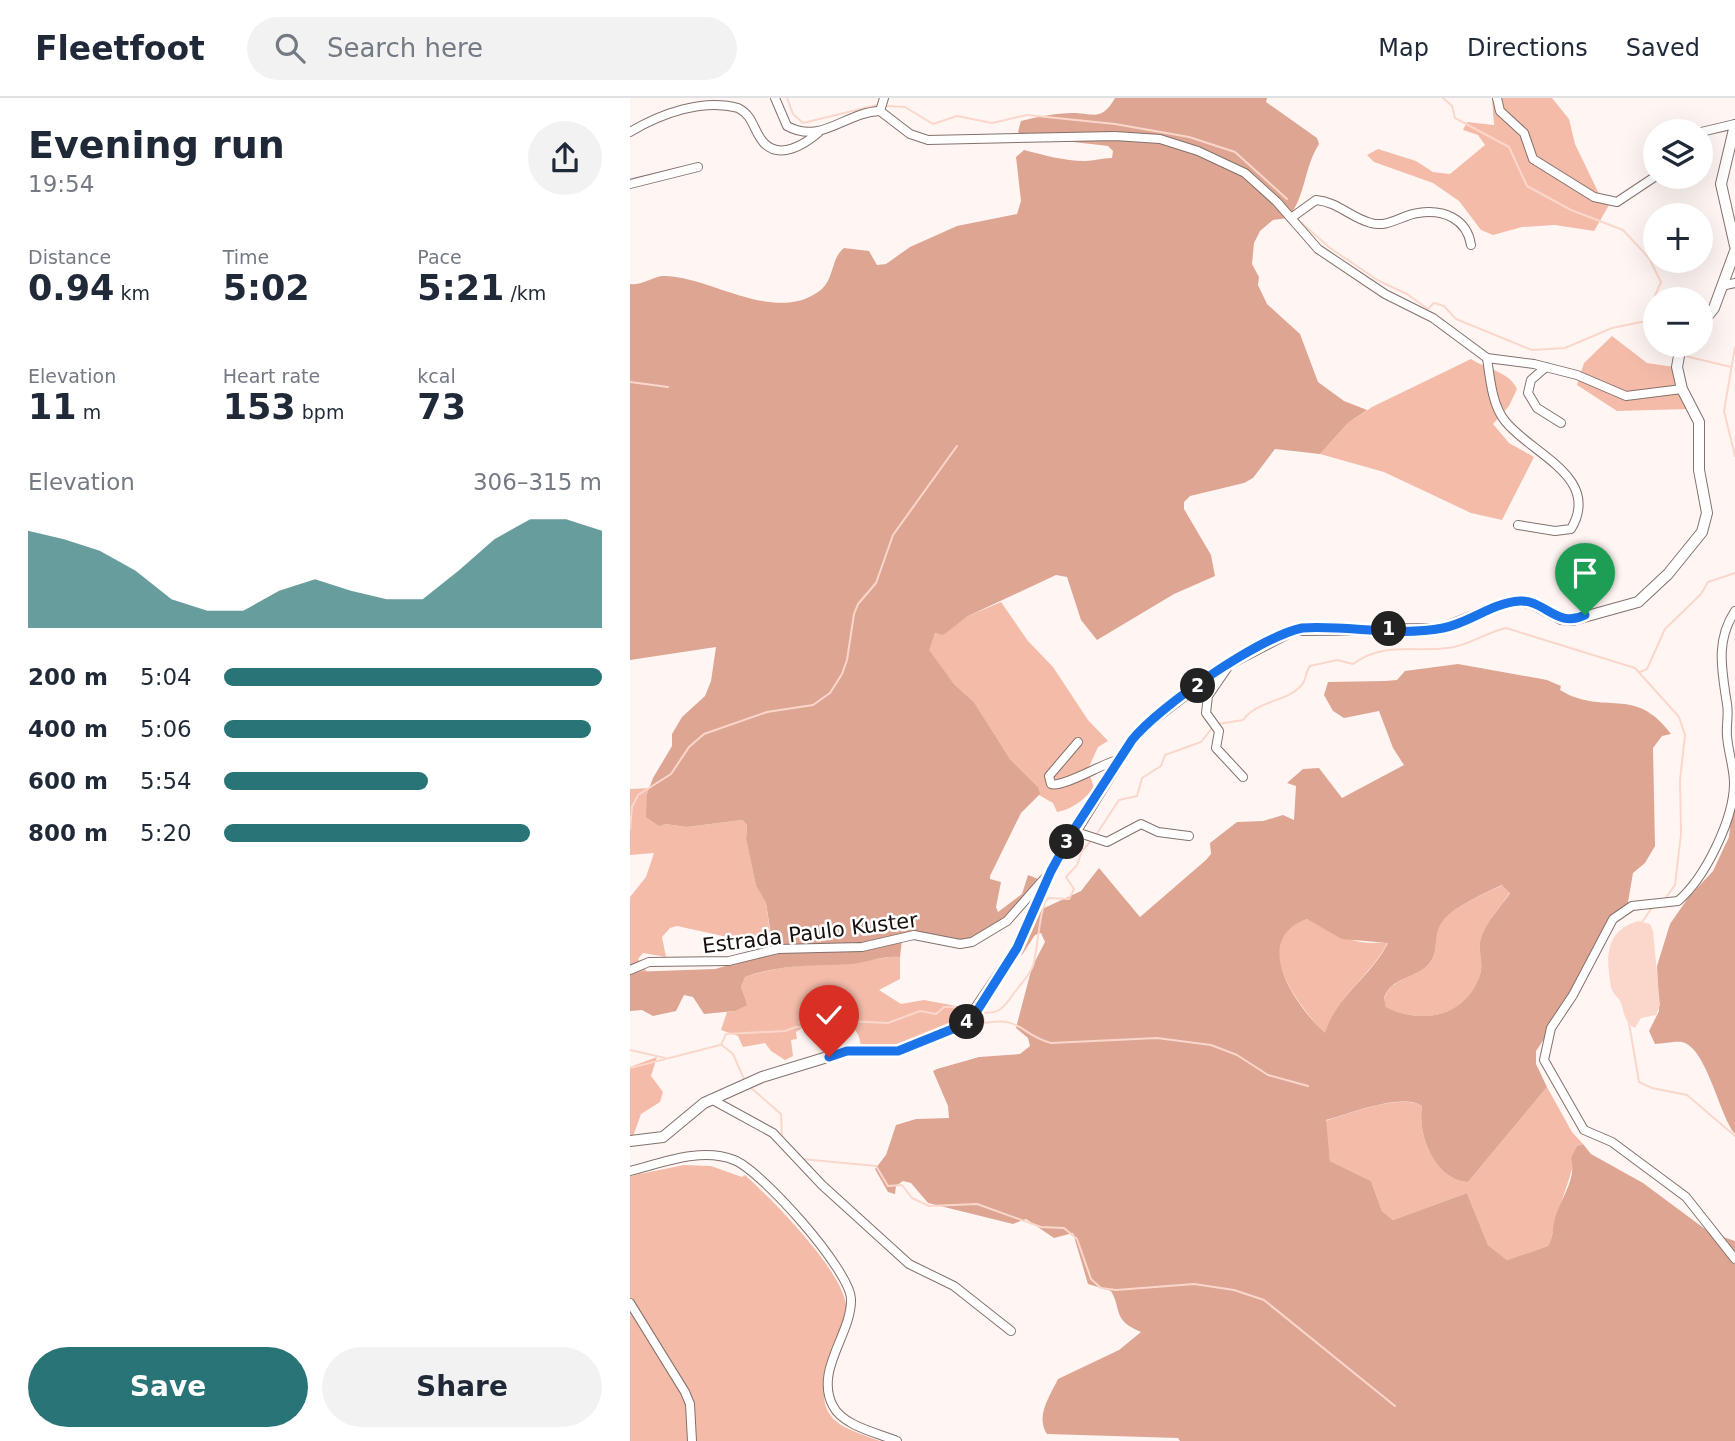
<!DOCTYPE html>
<meta charset="utf-8">
<style>
body{margin:0;font-family:"DejaVu Sans",sans-serif;background:#f2f2f3;color:#1f2937;height:100vh;display:flex;flex-direction:column;font-size:26px;white-space:nowrap}
*{box-sizing:border-box;margin:0}
p{font-size:23px;color:#747a83}
.icon{flex:none;width:38px;height:38px;fill:none;stroke:currentColor;stroke-width:2;stroke-linecap:round;stroke-linejoin:round}
.map{position:relative;flex:1;overflow:hidden}
.side{display:flex;flex-direction:column;background:#fff;width:630px}
.side>*{flex:none}
.buttons{position:absolute;left:1013px;top:21px;display:grid;gap:14px}
.buttons a{display:grid;place-items:center;width:70px;height:70px;border-radius:50%;background:#fff;box-shadow:0 7px 28px #0002;font-size:35px}
.pin{position:absolute;display:grid;place-items:center;width:60px;height:60px;color:#fff;margin:-72px -30px;border-radius:50% 50% 50% 0;rotate:-45deg;box-shadow:0 0 7px #0007}
.pin .icon{rotate:45deg}
.km{position:absolute;width:35px;height:35px;margin:-18px;border-radius:50%;background:#222;color:#fff;font-size:19px;line-height:35px;text-align:center}
.round{display:grid;place-items:center;flex:none;width:74px;height:74px;border-radius:37px;background:#f2f2f3}
.head{display:flex;align-items:center;justify-content:space-between;height:119px;padding:0 28px}
h1{font-size:38px;font-weight:600;line-height:52px}
.stats{display:grid;grid-template-columns:repeat(3,1fr);gap:10px;height:119px;padding:7px 28px}
.stats div{display:grid;align-content:center}
.stats b{font-size:35px;font-weight:600}
.stats small{font-size:19px;font-weight:400}
.stats p{font-size:19px}
.chart{height:196px;padding:14px 28px}
.chart p{display:flex;justify-content:space-between}
.chart svg{width:100%;height:126px;margin-top:7px;fill:#297476;opacity:.7}
.button{display:flex;gap:14px;margin-top:auto;padding:14px 28px}
.button a{flex:1;height:80px;border-radius:42px;background:#297476;color:#fff;font-size:28px;font-weight:600;line-height:80px;text-align:center}
.button a+a{background:#f2f2f3;color:#1f2937}
ul{padding:0 28px;list-style:none;font-size:23px}
li{display:grid;grid-template-columns:112px 84px 1fr;align-items:center;height:52px}
li i{height:18px;border-radius:9px;background:#297476}
header{display:flex;align-items:center;gap:42px;box-sizing:border-box;height:98px;padding:0 35px;background:#fff;border-bottom:2px solid #e0e1e3}
header strong{font-size:33px}
nav{display:flex;gap:38px;margin-inline-start:auto;font-size:24px}
.search{width:490px;height:63px;background:#f2f2f3;display:flex;align-items:center;gap:18px;box-sizing:border-box;padding:0 24px;border-radius:38px;color:#747a83;font-size:26px}
main{display:flex;flex:1;min-height:0}
.map>svg:first-child{display:block}
</style>
<header>
<strong>Fleetfoot</strong>
<div class="search"><svg class="icon" aria-label="search" viewBox="0 0 24 24"><circle cx="10" cy="10" r="6"/><path d="M15 15l6 6"/></svg>Search here</div>
<nav><a>Map</a><a>Directions</a><a>Saved</a></nav>
</header>
<main>
<section class="side">
<div class="head"><div><h1>Evening run</h1><p>19:54</p></div><a class="round"><svg class="icon" aria-label="share" viewBox="0 0 24 24"><path d="M12 15V3M7 8l5-5 5 5M5 13v7h14v-7"/></svg></a></div>
<div class="stats">
<div><p>Distance</p><b>0.94<small> km</small></b></div>
<div><p>Time</p><b>5:02</b></div>
<div><p>Pace</p><b>5:21<small> /km</small></b></div>
</div>
<div class="stats">
<div><p>Elevation</p><b>11<small> m</small></b></div>
<div><p>Heart rate</p><b>153<small> bpm</small></b></div>
<div><p>kcal</p><b>73</b></div>
</div>
<div class="chart"><p><span>Elevation</span>306–315 m</p>
<svg viewBox="0 0 160 44" preserveAspectRatio="none"><path d="M0 44V10L10 13L20 17L30 24L40 34L50 38L60 38L70 31L80 27L90 31L100 34L110 34L120 24L130 13L140 6L150 6L160 10V44z"/></svg>
</div>
<ul>
<li><b>200 m</b>5:04<i style="width:100%"></i></li>
<li><b>400 m</b>5:06<i style="width:97%"></i></li>
<li><b>600 m</b>5:54<i style="width:54%"></i></li>
<li><b>800 m</b>5:20<i style="width:81%"></i></li>
</ul>
<div class="button"><a>Save</a><a>Share</a></div>
</section>
<div class="map">
<svg width="1105" height="1343" viewBox="0 0 1105 1343">
<rect width="100%" height="100%" fill="#fff6f3"/>
<!-- green -->
<g fill="#f4bba9">
<path d="M 862,0 L 922,0 L 939,21 L 945,46 L 972,102 L 979,107 L 964,133 L 925,127 L 892,129 L 863,137 L 851,132 L 829,103 L 803,85 L 744,64 L 737,57 L 748,51 L 786,63 L 803,74 L 820,76 L 855,47 L 848,37 L 833,32 L 837,24 L 864,27 Z"/>
<path d="M 982,238 L 1017,265 L 1044,269 L 1059,311 L 987,313 L 947,287 L 954,265 Z"/>
<path d="M 841,261 C 856,271 880,274 887,291 L 879,308 L 863,326 L 879,345 L 904,359 L 872,422 L 841,415 L 754,374 L 690,356 L 718,325 L 742,309 Z"/>
<path d="M 371,504 L 398,543 L 423,569 L 458,622 L 478,643 L 468,649 L 458,671 L 464,690 C 455,701 441,712 427,714 L 423,705 L 409,697 L 408,689 L 380,661 L 344,604 L 324,586 L 298,552 L 305,535 L 313,536 L 338,518 Z"/>
<path d="M 20,690 L 17,696 L 35,726 L 57,729 L 112,722 L 117,727 L 116,741 L 126,788 L 136,805 L 141,841 L 102,840 L 47,828 L 40,830 L 32,839 L 36,859 L 13,855 L 8,861 L 17,874 L 0,874 L 0,799 L 16,779 L 24,755 L 0,757 L 0,691 Z"/>
<path d="M 873,787 L 880,794 C 871,809 856,823 851,840 C 847,851 854,865 850,877 C 837,919 792,927 756,909 L 754,901 C 761,880 782,881 796,869 C 812,855 801,838 811,824 C 822,810 857,794 873,787 Z"/>
<path d="M 677,821 C 712,832 713,849 758,844 C 741,878 706,898 695,936 C 669,907 616,843 677,821 Z"/>
<path d="M 263,858 L 270,859 L 270,881 L 249,892 L 271,906 L 294,902 L 326,908 L 325,926 L 265,948 L 231,950 C 229,913 197,933 172,930 L 166,934 L 167,941 L 161,942 L 163,958 L 155,962 L 141,953 L 135,945 L 113,949 L 108,938 L 91,932 L 97,914 L 105,913 L 114,901 L 111,889 L 115,879 C 163,862 214,869 263,858 Z"/>
<path d="M 27,959 L 21,978 L 33,994 L 30,1004 L 11,1016 L 0,1047 L 0,969 Z"/>
<path d="M 917,989 L 942,1034 L 953,1046 L 947,1048 C 942,1082 926,1111 921,1143 L 918,1148 L 877,1162 L 858,1147 L 837,1095 L 763,1122 L 752,1113 L 741,1083 L 700,1063 L 695,1023 C 718,1016 772,995 792,1008 C 787,1037 805,1082 838,1084 Z"/>
<path d="M 54,1067 L 81,1068 L 112,1079 L 115,1077 C 142,1101 212,1172 216,1207 C 221,1242 168,1299 211,1327 C 223,1334 237,1338 250,1343 L 0,1343 L 0,1078 Z"/>
</g>
<!-- forest -->
<g fill="#dea592" fill-rule="evenodd">
<path d="M 485,0 L 637,0 L 636,4 L 687,40 L 689,46 C 674,69 676,98 658,120 L 643,122 L 630,133 L 624,145 L 622,166 L 629,179 L 628,187 L 637,206 L 670,236 L 688,284 L 714,303 L 737,312 L 718,325 L 690,356 L 645,351 L 623,380 L 614,385 L 560,398 L 554,404 L 554,411 L 581,457 L 585,478 L 544,496 L 467,542 L 451,522 L 437,479 L 426,477 L 338,518 L 313,537 L 305,535 L 299,552 L 324,586 L 344,604 L 380,661 L 408,689 L 410,696 L 391,715 L 360,778 L 360,781 L 371,784 L 366,809 L 368,814 L 392,796 L 398,777 L 408,781 L 407,793 L 349,843 L 282,840 L 272,842 L 270,859 C 253,857 237,865 220,866 C 184,868 150,866 115,879 L 111,889 L 117,907 L 105,913 L 74,916 L 63,899 L 54,897 L 46,913 L 23,918 L 12,912 L 0,913 L 0,874 L 85,871 L 141,855 L 143,850 L 136,805 L 126,788 L 116,741 L 117,727 L 112,722 L 57,729 L 35,726 L 29,728 L 16,719 L 17,696 L 23,680 L 42,648 L 42,636 L 52,619 L 75,598 L 81,583 L 86,549 L 0,562 L 0,186 C 12,188 24,177 36,178 C 83,180 143,225 188,194 C 205,183 200,161 214,150 L 239,153 L 247,167 L 256,166 L 280,149 L 327,128 L 387,116 L 391,103 L 386,59 L 394,52 C 414,57 434,63 455,63 C 464,63 472,60 482,60 L 483,53 L 478,48 L 392,38 L 388,34 L 391,23 C 407,19 426,15 442,15 C 464,15 471,24 485,0 Z"/>
<path d="M 828,566 L 917,582 L 931,588 L 930,592 C 974,619 1004,586 1041,636 L 1032,638 L 1023,650 L 1025,748 L 1015,765 L 1003,775 L 996,816 L 976,831 L 943,888 L 942,900 L 906,953 L 906,966 L 917,989 L 838,1084 C 805,1082 787,1037 792,1008 C 773,994 718,1016 696,1022 L 700,1063 L 741,1083 L 752,1113 L 763,1122 L 837,1095 L 858,1147 L 877,1162 L 918,1148 C 924,1139 922,1130 925,1120 C 931,1100 947,1081 941,1060 L 947,1048 L 953,1046 L 961,1056 L 1013,1085 L 1079,1134 L 1105,1143 L 1105,1343 L 550,1343 L 548,1340 L 417,1336 C 405,1318 420,1298 428,1281 L 489,1252 L 511,1234 C 482,1222 492,1212 481,1193 L 458,1186 L 443,1135 L 424,1140 L 396,1121 L 383,1126 L 298,1105 L 281,1085 L 273,1083 L 266,1088 L 265,1096 L 258,1094 L 245,1071 L 256,1057 L 266,1027 L 286,1021 L 319,1020 L 318,1008 L 303,973 L 307,971 L 349,959 L 390,956 L 400,948 L 398,940 L 386,930 L 402,869 L 415,844 L 411,835 L 405,837 L 392,857 L 383,849 L 410,812 L 451,793 L 469,770 L 510,819 L 576,762 L 581,756 L 580,745 L 607,724 L 633,723 L 653,717 L 664,722 L 666,688 L 657,685 L 673,671 L 689,670 L 712,700 L 774,667 L 763,650 L 749,613 L 714,620 L 703,613 L 694,597 L 698,584 L 755,583 L 767,582 L 775,573 ZM 872,787 L 880,795 C 871,809 856,823 851,840 C 847,852 854,865 850,877 C 836,919 792,927 756,909 L 754,900 C 761,880 782,881 796,869 C 812,855 801,838 812,824 C 821,810 857,794 872,787 ZM 677,821 L 712,841 L 758,845 C 741,879 706,898 695,935 C 666,908 619,842 677,821 Z"/>
<path d="M 1105,672 L 1105,1036 C 1089,1017 1077,950 1052,944 C 1045,943 1032,946 1025,946 L 1019,933 L 1029,913 L 1027,868 L 1040,826 L 1058,800 L 1083,773 L 1099,739 Z"/>
</g>
<!-- water -->
<path fill="#fbd7cb" d="M 1008,823 L 1020,826 L 1023,833 L 1030,907 L 1026,917 L 1011,920 L 1005,930 C 993,924 995,914 990,903 C 987,898 982,895 981,889 C 976,861 974,833 1008,823 Z"/>
<g fill="none" stroke-linecap="round" stroke-linejoin="round">
<!-- stream -->
<g stroke="#fbd7cb" stroke-width="2">
<path d="M 157,0 L 163,16 L 173,25 L 247,7"/>
<path d="M 813,0 L 822,8 L 825,20 L 879,49 L 897,88 L 941,112 L 993,132 L 1019,160 L 1031,184 L 1017,216 L 1017,231 L 1026,244"/>
<path d="M 257,8 L 275,9 L 303,26 L 327,18 L 362,25 L 397,17 L 485,26 L 559,39 L 605,54 L 657,101"/>
<path d="M 667,121 L 700,150 L 749,183 L 777,196 L 798,211 L 804,205 L 814,208 L 826,221 L 902,252 L 935,250 L 982,230 L 1016,223"/>
<path d="M 1029,247 L 1043,255"/>
<path d="M 1105,249 L 1094,313 L 1105,358"/>
<path d="M 1055,258 L 1101,269"/>
<path d="M 0,284 L 38,289"/>
<path d="M 1010,574 L 1017,571 L 1035,531 L 1071,496 L 1078,484 L 1105,475"/>
<path d="M 588,626 L 613,622 C 626,603 656,604 671,588 C 677,581 675,574 680,568 L 707,562 L 723,566 C 755,542 787,556 824,549 C 843,545 858,534 876,530 L 1005,570 L 1049,619 L 1055,637 L 1050,682 L 1051,736 L 1045,787 L 1035,801"/>
<path d="M 0,731 L 2,709 L 8,697 L 41,676 L 59,649 L 74,636 L 137,614 L 183,607 L 200,595 L 212,576 L 217,562 L 224,516 L 228,506 L 246,485 L 263,437 L 327,348"/>
<path d="M 466,737 L 489,702 L 507,698 L 512,680 L 531,668 L 535,657 L 571,644 L 582,630"/>
<path d="M 1012,824 L 1021,811"/>
<path d="M 351,914 C 368,917 374,910 384,895 C 390,887 399,878 403,868 C 408,852 409,809 418,800 L 439,801 L 444,791 L 436,779 L 447,767 L 452,753 L 460,744"/>
<path d="M 352,915 L 355,925 C 391,918 391,937 421,945 L 527,940 L 581,947 L 607,957 L 638,977 L 678,988"/>
<path d="M 999,925 L 1009,984 L 1022,990 L 1057,997 L 1105,1038"/>
<path d="M 91,947 L 96,936 L 155,933 L 166,929 L 187,929 L 216,923 L 258,925 L 290,913 L 306,916 L 314,909 L 341,909"/>
<path d="M 92,947 L 103,956 L 114,981"/>
<path d="M 0,952 L 35,960"/>
<path d="M 0,970 L 90,947"/>
<path d="M 120,989 L 151,1016 L 152,1040"/>
<path d="M 172,1061 L 246,1068 L 258,1088 L 272,1087 L 282,1100 L 299,1108 L 347,1106 L 411,1129 L 434,1130 L 447,1141 L 461,1181 L 471,1190 L 486,1192 L 564,1186 L 604,1192 L 634,1202 L 765,1308"/>
</g>
<!-- minor casing -->
<g stroke="#84716b" stroke-width="10">
<g id="minor">
<path d="M 145,0 L 157,28 C 192,47 215,14 250,13 L 280,36 L 298,42 L 485,38 L 530,41 L 568,53 L 615,75 L 647,104 L 688,151 L 755,196 L 803,220 L 857,260 L 904,266 L 947,277 L 996,298 L 1052,291"/>
<path d="M 867,0 L 870,13 L 894,35 L 903,61 L 964,99 L 987,104 L 1026,78"/>
<path d="M 250,13 L 254,0"/>
<path d="M 0,34 C 30,16 73,0 108,10 C 124,18 123,33 134,45 C 150,62 175,46 188,35"/>
<path d="M 1071,34 L 1105,26"/>
<path d="M 0,86 L 68,69"/>
<path d="M 661,120 L 686,102 C 708,104 721,120 741,125 C 758,130 772,117 788,115 C 814,111 837,121 841,147"/>
<path d="M 1092,188 L 1105,185"/>
<path d="M 857,260 C 860,280 862,307 875,323 C 901,356 972,379 941,431 L 925,433 L 888,427"/>
<path d="M 916,269 L 901,282 L 898,295 L 907,310 L 931,325"/>
<path d="M 1105,513 C 1085,543 1092,573 1097,606 C 1099,616 1096,627 1097,638 C 1098,653 1104,670 1104,685 C 1104,721 1075,780 1048,803 L 1002,808 L 983,821 L 943,897 L 921,930 L 914,962 L 954,1032 L 982,1044 L 1056,1099 L 1105,1161"/>
<path d="M 600,566 L 578,598 L 576,615 L 589,633 L 586,650 L 613,679"/>
<path d="M 448,644 L 419,678 L 421,686 C 433,690 473,665 490,661"/>
<path d="M 443,733 L 477,744 L 511,726 L 528,734 L 559,738"/>
<path d="M 0,872 L 19,864 L 99,863 L 148,851 L 232,849 L 284,837 L 330,846 L 342,844 L 377,823 L 414,781"/>
<path d="M 81,1001 L 143,1035 L 192,1087 L 279,1166 L 324,1188 L 381,1233"/>
<path d="M 0,1073 C 32,1065 71,1049 104,1062 C 131,1072 220,1172 221,1201 C 222,1236 184,1272 203,1308 C 213,1328 248,1335 267,1343"/>
<path d="M 0,1205 L 55,1294 L 60,1306 L 62,1343"/>
</g>
</g>
<!-- tertiary casing -->
<g stroke="#84716b" stroke-width="12">
<g id="tertiary">
<path d="M 1105,27 L 1091,86 L 1105,148"/>
<path d="M 1071,226 L 1084,210 L 1105,153"/>
<path d="M 0,1043 L 33,1039 L 74,1005 L 132,979 L 217,953 L 268,953 L 336,925 L 387,850 L 421,773 L 502,642 L 517,626 L 589,571 L 664,532 L 811,531 L 872,506 L 891,503 L 903,506 L 931,521 L 943,522 L 1008,504 L 1038,476 L 1072,434 L 1077,415 L 1069,372 L 1069,324 L 1052,291 L 1047,269 L 1051,247"/>
</g>
</g>
<!-- minor -->
<use href="#minor" stroke="#fff" stroke-width="8"/>
<!-- tertiary -->
<use href="#tertiary" stroke="#fff" stroke-width="10"/>
</g>
<g fill="none" stroke-linecap="round" stroke-linejoin="round">
<!-- route casing -->
<g stroke="#fff" stroke-width="14">
<path id="route" d="M 199,959 L 217,953 L 268,953 L 330,928 L 345,916 L 387,850 L 421,773 L 443,733 L 502,642 C 529,608 630,539 672,530 C 719,527 767,539 813,530 C 840,525 861,505 890,503 C 915,502 927,531 955,517"/>
</g>
<!-- route -->
<use href="#route" stroke="#1a73e8" stroke-width="9"/>
</g>
<g text-anchor="middle" dominant-baseline="central" stroke-width="5" stroke-linejoin="round" paint-order="stroke">
<!-- street labels -->
<g font-size="21" fill="#160f0c" stroke="#fff">
<text transform="translate(180 835) rotate(-7)">Estrada Paulo Kuster</text>
</g>
</g>
</svg>
<div class="buttons">
<a><svg class="icon" aria-label="layers" viewBox="0 0 24 24"><path d="M12 4l9 5-9 5-9-5zM3 14l9 5 9-5"/></svg></a>
<a>+</a>
<a>−</a>
</div>
<div class="pin" style="left:955px;top:517px;background:#1e9e55"><svg class="icon" aria-label="arrive" viewBox="0 0 24 24"><path d="M6 21V4h12l-3 4 3 4H6"/></svg></div>
<div class="pin" style="left:199px;top:959px;background:#d93025"><svg class="icon" aria-label="check" viewBox="0 0 24 24"><path d="M5 12l5 5 9-10"/></svg></div>
<b class="km" style="left:759px;top:531px">1</b>
<b class="km" style="left:568px;top:588px">2</b>
<b class="km" style="left:437px;top:744px">3</b>
<b class="km" style="left:337px;top:924px">4</b>
</div>
</main>
